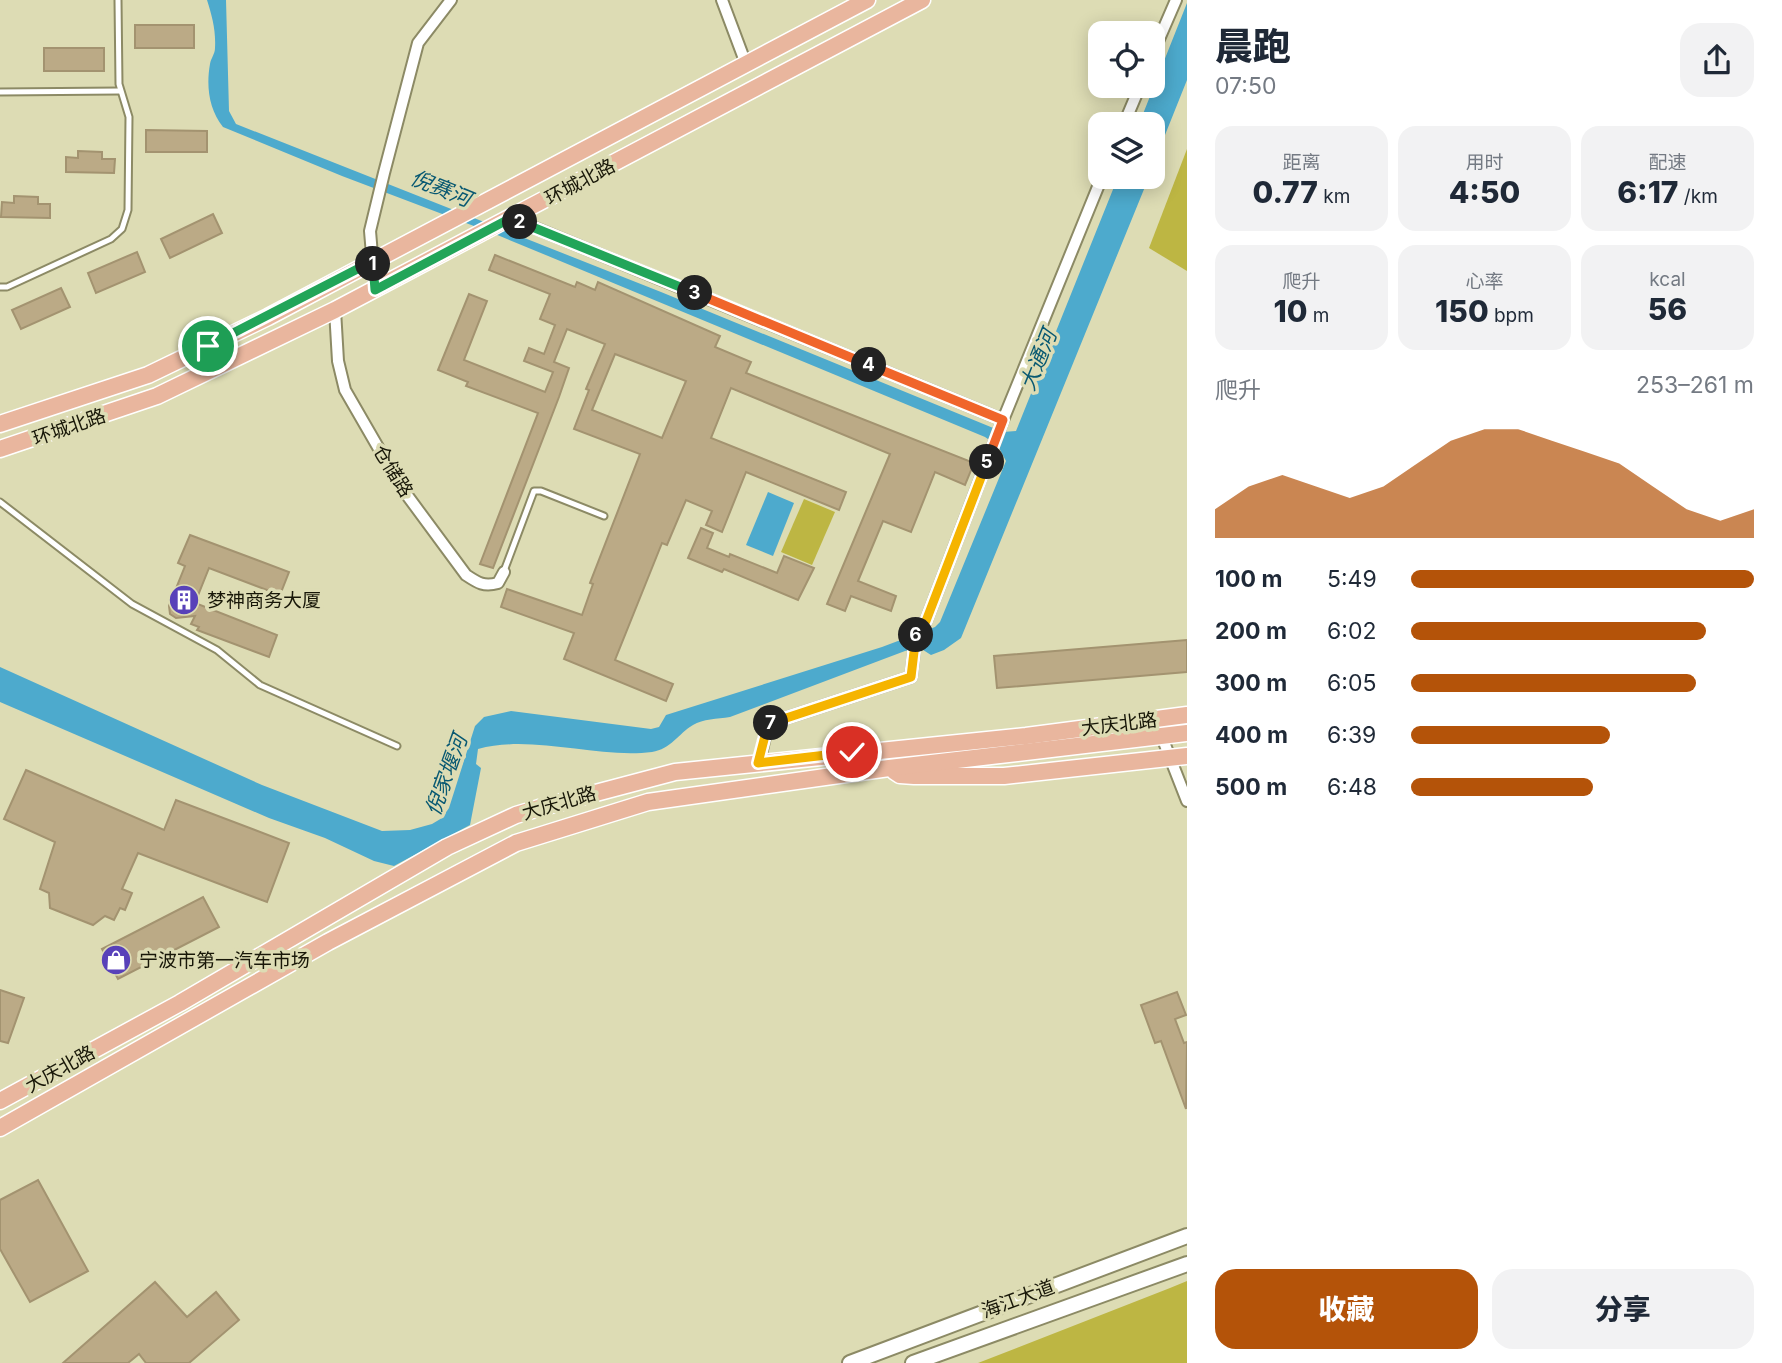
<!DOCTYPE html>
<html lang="zh">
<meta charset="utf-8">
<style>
body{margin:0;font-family:Inter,"Noto Sans SC",sans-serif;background:#f2f2f3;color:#1f2937;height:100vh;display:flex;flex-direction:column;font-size:26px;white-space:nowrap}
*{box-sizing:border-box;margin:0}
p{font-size:23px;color:#747a83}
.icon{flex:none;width:38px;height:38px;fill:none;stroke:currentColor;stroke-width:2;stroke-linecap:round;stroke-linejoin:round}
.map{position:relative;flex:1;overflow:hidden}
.panel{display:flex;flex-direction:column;background:#fff;width:595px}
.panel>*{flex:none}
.buttons{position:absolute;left:1088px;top:21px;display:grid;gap:14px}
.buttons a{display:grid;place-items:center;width:77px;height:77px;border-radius:14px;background:#fff;box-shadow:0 4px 18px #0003;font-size:35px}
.pin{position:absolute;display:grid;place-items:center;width:60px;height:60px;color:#fff;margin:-30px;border:4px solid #fff;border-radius:50%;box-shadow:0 2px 7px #0007}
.km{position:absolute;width:35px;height:35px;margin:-18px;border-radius:50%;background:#222;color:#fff;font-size:19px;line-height:35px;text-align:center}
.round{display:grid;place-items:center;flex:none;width:74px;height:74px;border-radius:21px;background:#f2f2f3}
.overview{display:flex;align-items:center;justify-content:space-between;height:119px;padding:0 28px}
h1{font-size:38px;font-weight:800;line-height:52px}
.figures{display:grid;grid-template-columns:repeat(3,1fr);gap:10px;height:119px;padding:7px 28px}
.figures div{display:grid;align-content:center;border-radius:18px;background:#f2f2f3;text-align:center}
.figures b{font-size:30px;font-weight:800}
.figures small{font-size:19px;font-weight:400}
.figures p{font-size:19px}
.chart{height:196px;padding:14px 28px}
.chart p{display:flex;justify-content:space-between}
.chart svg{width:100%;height:126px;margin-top:7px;fill:#b45309;opacity:.7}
.button{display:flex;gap:14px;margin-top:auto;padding:14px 28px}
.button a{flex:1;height:80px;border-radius:21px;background:#b45309;color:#fff;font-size:28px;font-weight:800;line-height:80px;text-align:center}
.button a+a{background:#f2f2f3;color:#1f2937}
ul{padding:0 28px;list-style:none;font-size:23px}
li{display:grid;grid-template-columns:112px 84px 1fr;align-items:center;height:52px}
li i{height:18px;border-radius:9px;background:#b45309}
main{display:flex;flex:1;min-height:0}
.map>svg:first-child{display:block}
</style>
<main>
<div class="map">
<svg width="1187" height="1363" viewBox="0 0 1187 1363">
<rect width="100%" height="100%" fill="#dddcb4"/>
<!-- green -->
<g fill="#bdb643">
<path d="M 1187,149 L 1187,271 L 1149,248 Z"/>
<path d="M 804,499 L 835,512 L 812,565 L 781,552 Z"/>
<path d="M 1187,1281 L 1187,1363 L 978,1363 L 1170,1288 Z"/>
</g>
<!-- water -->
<g fill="#4daacd">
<path d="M 207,0 L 226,0 L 229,111 L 236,124 L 661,292 L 1003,432 L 1016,431 L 1118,177 L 1149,177 L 961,638 L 944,650 L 931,655 L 920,648 L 905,651 L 730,717 C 717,719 703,719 693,725 C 678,734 671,749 652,752 C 598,759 532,734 478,749 L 476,764 L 481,768 L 470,825 L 394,866 L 374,861 L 325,838 L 269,818 L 0,702 L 0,667 L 262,785 L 382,831 L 410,830 L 432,824 L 442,818 L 449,808 L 475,726 L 484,717 L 511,711 L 651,729 L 659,727 L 666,715 L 882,647 L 935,627 L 940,622 L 1006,461 L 998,446 L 985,437 L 495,234 L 342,176 L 223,127 C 209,109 206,87 210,64 C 211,58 215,54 215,48 C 216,30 212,16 207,0 Z"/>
<path d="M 1187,3 L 1187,80 L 1153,165 L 1153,124 L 1139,124 Z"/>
<path d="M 768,492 L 794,503 L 773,556 L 746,545 Z"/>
</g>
<!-- building -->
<g fill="#bbaa86" stroke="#a39370" stroke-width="2" fill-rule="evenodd">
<rect x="135" y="25" width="59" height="23"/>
<rect x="44" y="48" width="60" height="23"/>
<path d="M 146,130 L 207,131 L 207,152 L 146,152 Z"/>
<path d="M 78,151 L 102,152 L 102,159 L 115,159 L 114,173 L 66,172 L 66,157 L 78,158 Z"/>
<path d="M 14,196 L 38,197 L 38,204 L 50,204 L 50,218 L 1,217 L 2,202 L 14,203 Z"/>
<path d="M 213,214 L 222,233 L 170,258 L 161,239 Z"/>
<path d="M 137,252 L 145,272 L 96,293 L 88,273 Z"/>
<path d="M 495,255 L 575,287 L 577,282 L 595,290 L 598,282 L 720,336 L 715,347 L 751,362 L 746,373 L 974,463 L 965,485 L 935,472 L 911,532 L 883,521 L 858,581 L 896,596 L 891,611 L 851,596 L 845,611 L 827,604 L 890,454 L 731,388 L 711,438 L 846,492 L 839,510 L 746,472 L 722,532 L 706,525 L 712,511 L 686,500 L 667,545 L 662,543 L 615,660 L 673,684 L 666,701 L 564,659 L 574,633 L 501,607 L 507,589 L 582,615 L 593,584 L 590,583 L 640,454 L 574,429 L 589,390 L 586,389 L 605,344 L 567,329 L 554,362 L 569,368 L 559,397 L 493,568 L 480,564 L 538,413 L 466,386 L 468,382 L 438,370 L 469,294 L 487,301 L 464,360 L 545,392 L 553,372 L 524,361 L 529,348 L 544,354 L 555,325 L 540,319 L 550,294 L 489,270 ZM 615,354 L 686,381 L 662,438 L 592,410 Z"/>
<path d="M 61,288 L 70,307 L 21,329 L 12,310 Z"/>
<path d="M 701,528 L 713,533 L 707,548 L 729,557 L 730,554 L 777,573 L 784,556 L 814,568 L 798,600 L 724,569 L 722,572 L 688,558 Z"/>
<path d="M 190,535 L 289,572 L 280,595 L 209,568 L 195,603 L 277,635 L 269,657 L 197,630 L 199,627 L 191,624 L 195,616 L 176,618 L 170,614 L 169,606 L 185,566 L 178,563 Z"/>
<path d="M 1187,640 L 1187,672 L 997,688 L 994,656 Z"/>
<path d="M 26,770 L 164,830 L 176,800 L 289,843 L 267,902 L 138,853 L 122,889 L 132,893 L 125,910 L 120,908 L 114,920 L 105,916 L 93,925 L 50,908 L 49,893 L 40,889 L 55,842 L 4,819 Z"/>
<path d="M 203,897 L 219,927 L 118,979 L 102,949 Z"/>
<path d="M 0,990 L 24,998 L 8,1043 L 0,1041 Z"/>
<path d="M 1177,992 L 1186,1015 L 1175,1019 L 1184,1043 L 1187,1042 L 1186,1109 L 1161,1041 L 1155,1043 L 1141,1005 Z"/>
<path d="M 38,1180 L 88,1271 L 30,1302 L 0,1249 L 0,1200 Z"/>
<path d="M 155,1282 L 187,1317 L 216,1292 L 239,1320 L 189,1363 L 146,1363 L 139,1354 L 128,1363 L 63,1363 Z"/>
</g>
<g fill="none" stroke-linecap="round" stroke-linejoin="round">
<!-- lane casing -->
<g stroke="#8c8a65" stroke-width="9">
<g id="lane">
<path d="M 0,92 L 120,91"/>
<path d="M 0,287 L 7,287 L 111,239 L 122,229 L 128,210 L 129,117 L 119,84 L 118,0"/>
<path d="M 0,502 L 132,604 L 217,650 L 260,685 L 397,746"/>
<path d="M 504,571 L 534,491 L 541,491 L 604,516"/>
</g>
</g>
<!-- street casing -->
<g stroke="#8c8a65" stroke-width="14">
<g id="street">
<path d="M 722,0 L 746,64"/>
<path d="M 1153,53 L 1176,0"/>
<path d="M 1124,124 L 1140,86"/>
<path d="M 511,218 L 1003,420 L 1102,177"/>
<path d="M 375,290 L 370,231 L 384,173 L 418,43 L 451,0"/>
<path d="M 335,310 L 338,361 L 345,390 L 401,487 L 466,575 C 478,583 484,587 498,583 L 504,572"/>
<path d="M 1160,732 L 1187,801"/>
<path d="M 759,763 L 768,724 L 911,677 L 917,627 L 926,621 L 1003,420"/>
</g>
</g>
<!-- secondary casing -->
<g stroke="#8c8a65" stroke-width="18">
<g id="secondary">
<path d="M 850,1363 L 1187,1236"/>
<path d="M 913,1363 L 1187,1264"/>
</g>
</g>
<!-- primary casing -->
<g stroke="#fff" stroke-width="19">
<g id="primary">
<path d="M 0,424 L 148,375 L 268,317 L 867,0"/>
<path d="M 0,449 L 157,396 L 335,310 L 922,0"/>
<path d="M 894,771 L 900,775 L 914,776 L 1004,776 L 1187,756"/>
<path d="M 0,1101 L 180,1003 L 447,847 L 516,815 L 539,808 L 675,772 L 1026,736 L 1187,715"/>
<path d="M 0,1128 L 328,942 L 516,843 L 648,802 L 889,768 L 1187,733"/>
</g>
</g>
<!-- lane -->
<use href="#lane" stroke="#fff" stroke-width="5"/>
<!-- street -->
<use href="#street" stroke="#fff" stroke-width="10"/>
<!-- secondary -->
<use href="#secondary" stroke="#fff" stroke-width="14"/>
<!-- primary -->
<use href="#primary" stroke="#e9b69e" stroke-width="16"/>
</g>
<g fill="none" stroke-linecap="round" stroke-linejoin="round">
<!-- split-1 casing -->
<g stroke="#fff" stroke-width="14">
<path id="split-1" d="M 208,346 L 373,261 L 373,264"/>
</g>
<!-- split-2 casing -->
<g stroke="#fff" stroke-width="14">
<path id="split-2" d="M 373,264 L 375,290 L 511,218 L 520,222"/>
</g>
<!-- split-3 casing -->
<g stroke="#fff" stroke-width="14">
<path id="split-3" d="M 520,222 L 695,293"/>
</g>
<!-- split-4 casing -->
<g stroke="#fff" stroke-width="14">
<path id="split-4" d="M 695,293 L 869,365"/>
</g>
<!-- split-5 casing -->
<g stroke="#fff" stroke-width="14">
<path id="split-5" d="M 869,365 L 1003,420 L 987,462"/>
</g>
<!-- split-6 casing -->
<g stroke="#fff" stroke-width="14">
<path id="split-6" d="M 916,635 L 917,627 L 926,621 L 987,462"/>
</g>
<!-- split-7 casing -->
<g stroke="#fff" stroke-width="14">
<path id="split-7" d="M 771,723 L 911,677 L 916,635"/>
</g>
<!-- split-8 casing -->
<g stroke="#fff" stroke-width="14">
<path id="split-8" d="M 771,723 L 768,724 L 758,763 L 852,752"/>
</g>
<!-- split-1 -->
<use href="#split-1" stroke="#22a559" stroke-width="9"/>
<!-- split-2 -->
<use href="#split-2" stroke="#22a559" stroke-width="9"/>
<!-- split-3 -->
<use href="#split-3" stroke="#22a559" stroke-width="9"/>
<!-- split-4 -->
<use href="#split-4" stroke="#f0652b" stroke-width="9"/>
<!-- split-5 -->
<use href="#split-5" stroke="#f0652b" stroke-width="9"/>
<!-- split-6 -->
<use href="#split-6" stroke="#f5b400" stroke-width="9"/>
<!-- split-7 -->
<use href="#split-7" stroke="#f5b400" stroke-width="9"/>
<!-- split-8 -->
<use href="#split-8" stroke="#f5b400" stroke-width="9"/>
</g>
<!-- icons -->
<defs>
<g id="building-disc" transform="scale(1.575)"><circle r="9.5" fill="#5841b9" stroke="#dddcb4"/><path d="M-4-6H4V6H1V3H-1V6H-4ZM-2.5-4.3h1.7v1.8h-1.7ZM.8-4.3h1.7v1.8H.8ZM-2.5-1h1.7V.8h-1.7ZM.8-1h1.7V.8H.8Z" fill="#fff"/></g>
<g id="shop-disc" transform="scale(1.575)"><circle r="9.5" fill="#5841b9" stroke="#dddcb4"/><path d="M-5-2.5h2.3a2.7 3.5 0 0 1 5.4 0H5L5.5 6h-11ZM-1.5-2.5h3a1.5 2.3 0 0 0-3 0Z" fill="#fff"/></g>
</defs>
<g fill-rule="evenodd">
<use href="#building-disc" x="184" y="600"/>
<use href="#shop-disc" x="116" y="960"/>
</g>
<g text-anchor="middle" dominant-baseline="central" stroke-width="7" stroke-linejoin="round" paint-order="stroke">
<!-- street labels -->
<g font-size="19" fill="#181708" stroke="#dddcb4">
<text transform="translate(580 182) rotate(-28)">环城北路</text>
<text transform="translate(69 427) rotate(-19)">环城北路</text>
<text transform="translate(393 471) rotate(58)">仓储路</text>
<text transform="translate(1119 724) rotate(-7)">大庆北路</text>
<text transform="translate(559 803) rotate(-16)">大庆北路</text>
<text transform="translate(60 1069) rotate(-29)">大庆北路</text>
<text transform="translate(1018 1299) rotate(-20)">海江大道</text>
</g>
<!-- poi labels -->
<g font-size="19" fill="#181708" stroke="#dddcb4" text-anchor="start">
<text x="207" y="600">梦神商务大厦</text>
<text x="139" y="960">宁波市第一汽车市场</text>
</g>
<!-- water labels -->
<g font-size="21" font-style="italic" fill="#095972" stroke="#dddcb4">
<text transform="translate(441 188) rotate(22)">倪赛河</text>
<text transform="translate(1038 360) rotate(-68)">大通河</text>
<text transform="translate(446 775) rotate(-70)">倪家堰河</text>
</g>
</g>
</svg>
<div class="buttons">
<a><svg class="icon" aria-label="locate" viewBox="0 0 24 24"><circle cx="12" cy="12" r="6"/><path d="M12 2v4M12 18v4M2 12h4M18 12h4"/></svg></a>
<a><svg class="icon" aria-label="layers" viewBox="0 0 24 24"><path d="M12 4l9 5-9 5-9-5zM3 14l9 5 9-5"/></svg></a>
</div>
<div class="pin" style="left:208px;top:346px;background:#1e9e55"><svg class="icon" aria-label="arrive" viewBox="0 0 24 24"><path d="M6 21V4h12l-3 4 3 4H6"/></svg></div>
<div class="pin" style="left:852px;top:752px;background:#d93025"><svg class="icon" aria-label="check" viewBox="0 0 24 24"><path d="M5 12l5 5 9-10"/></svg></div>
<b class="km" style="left:373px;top:264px">1</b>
<b class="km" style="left:520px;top:222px">2</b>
<b class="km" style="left:695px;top:293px">3</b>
<b class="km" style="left:869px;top:365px">4</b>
<b class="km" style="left:987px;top:462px">5</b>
<b class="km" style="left:916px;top:635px">6</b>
<b class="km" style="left:771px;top:723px">7</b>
</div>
<section class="panel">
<div class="overview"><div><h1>晨跑</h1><p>07:50</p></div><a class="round"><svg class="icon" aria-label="share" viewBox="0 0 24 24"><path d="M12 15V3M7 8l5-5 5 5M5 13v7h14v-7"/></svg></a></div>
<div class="figures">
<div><p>距离</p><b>0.77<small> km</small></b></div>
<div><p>用时</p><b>4:50</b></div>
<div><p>配速</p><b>6:17<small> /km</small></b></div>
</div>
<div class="figures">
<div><p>爬升</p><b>10<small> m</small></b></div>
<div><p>心率</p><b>150<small> bpm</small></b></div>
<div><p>kcal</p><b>56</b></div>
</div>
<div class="chart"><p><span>爬升</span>253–261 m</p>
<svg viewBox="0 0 160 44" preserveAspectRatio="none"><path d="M0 44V34L10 26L20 22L30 26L40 30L50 26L60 18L70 10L80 6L90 6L100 10L110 14L120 18L130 26L140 34L150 38L160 34V44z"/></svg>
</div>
<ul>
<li><b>100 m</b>5:49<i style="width:100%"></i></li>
<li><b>200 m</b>6:02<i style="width:86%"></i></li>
<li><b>300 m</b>6:05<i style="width:83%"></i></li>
<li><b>400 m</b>6:39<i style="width:58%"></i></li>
<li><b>500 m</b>6:48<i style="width:53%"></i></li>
</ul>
<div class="button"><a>收藏</a><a>分享</a></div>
</section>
</main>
